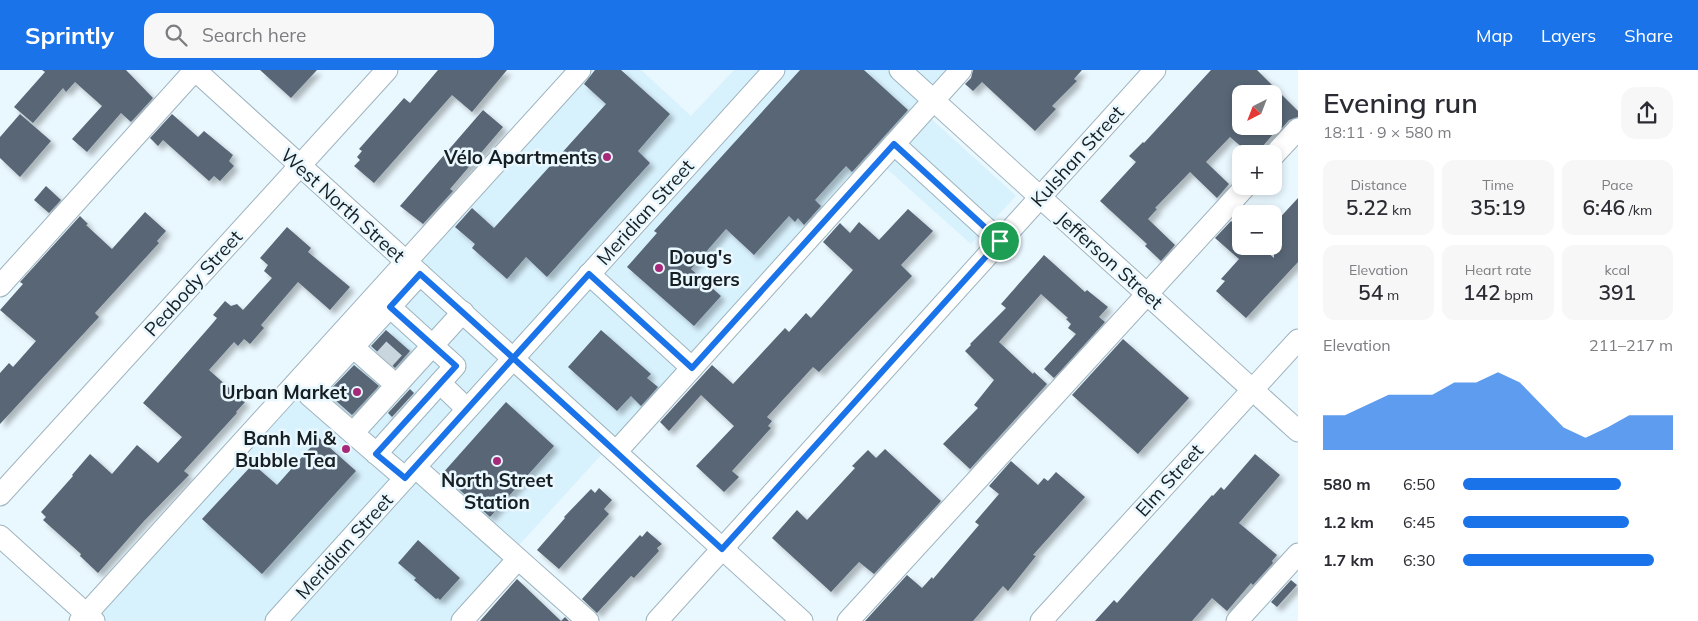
<!DOCTYPE html>
<meta charset="utf-8">
<style>
body{margin:0;font-family:Mulish,sans-serif;background:#f7f7f7;color:#2b2b33;height:100vh;display:flex;flex-direction:column;font-size:19px;white-space:nowrap}
*{box-sizing:border-box;margin:0}
p{font-size:16px;color:#7c7c81}
.icon{flex:none;width:28px;height:28px;fill:none;stroke:currentColor;stroke-width:2;stroke-linecap:round;stroke-linejoin:round}
.map{position:relative;flex:1;overflow:hidden}
.details{display:flex;flex-direction:column;background:#fff;width:400px}
.details>*{flex:none}
.needle{width:32px;rotate:222deg}
.controls{position:absolute;left:1232px;top:15px;display:grid;gap:10px}
.controls a{display:grid;place-items:center;width:50px;height:50px;border-radius:10px;background:#fff;box-shadow:0 2px 8px #0003;font-size:25px}
.pin{position:absolute;display:grid;place-items:center;width:42px;height:42px;color:#fff;margin:-21px;border:2px solid #fff;border-radius:50%;box-shadow:0 1px 5px #0007}
.round{display:grid;place-items:center;flex:none;width:52px;height:52px;border-radius:15px;background:#f7f7f7}
.overview{display:flex;align-items:center;justify-content:space-between;height:85px;padding:0 25px}
h1{font-size:28px;font-weight:600;line-height:38px}
.stats{display:grid;grid-template-columns:repeat(3,1fr);gap:8px;height:85px;padding:5px 25px}
.stats div{display:grid;align-content:center;border-radius:12px;background:#f7f7f7;text-align:center}
.stats b{font-size:21px;font-weight:600}
.stats small{font-size:14px;font-weight:400}
.stats p{font-size:14px}
.chart{height:140px;padding:10px 25px}
.chart p{display:flex;justify-content:space-between}
.chart svg{width:100%;height:90px;margin-top:5px;fill:#1a73e8;opacity:.7}
ul{padding:0 25px;list-style:none;font-size:16px}
li{display:grid;grid-template-columns:80px 60px 1fr;align-items:center;height:38px}
li i{height:12px;border-radius:6px;background:#1a73e8}
header{display:flex;align-items:center;gap:30px;box-sizing:border-box;height:70px;padding:0 25px;background:#1a73e8;color:#fff}
header strong{font-size:24px}
nav{display:flex;gap:28px;margin-inline-start:auto;font-size:18px}
.search{width:350px;height:45px;background:#f7f7f7;display:flex;align-items:center;gap:12px;box-sizing:border-box;padding:0 18px;border-radius:15px;color:#7c7c81;font-size:19px}
main{display:flex;flex:1;min-height:0}
.map>svg:first-child{display:block}
</style>
<header>
<strong>Sprintly</strong>
<div class="search"><svg class="icon" aria-label="search" viewBox="0 0 24 24"><circle cx="10" cy="10" r="6"/><path d="M15 15l6 6"/></svg>Search here</div>
<nav><a>Map</a><a>Layers</a><a>Share</a></nav>
</header>
<main>
<div class="map">
<svg width="1298" height="551" viewBox="0 0 1298 551">
<defs>
<filter id="shadow"><feDropShadow dx="4.5" dy="4.5" stdDeviation="2.5" flood-color="#0004"/></filter>
</defs>
<rect width="100%" height="100%" fill="#e9f7fe"/>
<!-- built -->
<path fill="#d7f1fd" d="M 583,0 L 641,0 L 691,46 L 734,0 L 950,0 L 917,36 L 1016,126 L 971,174 L 886,98 L 859,97 L 632,351 L 450,551 L 87,551 Z"/>
<!-- building -->
<g fill="#596676" fill-rule="evenodd" filter="url(#shadow)">
<path d="M 42,0 L 126,0 L 153,28 L 131,52 L 121,43 L 87,82 L 72,69 L 102,36 L 75,12 L 66,22 L 63,18 L 33,53 L 14,37 L 45,2 Z"/>
<path d="M 260,0 L 317,0 L 291,28 Z"/>
<path d="M 438,0 L 507,0 L 472,42 L 452,25 L 374,113 L 354,96 L 360,90 L 357,87 L 362,81 L 359,79 L 404,28 L 410,33 Z"/>
<path d="M 595,0 L 621,0 L 670,44 L 638,81 L 650,93 L 547,207 L 526,187 L 507,209 L 472,178 L 475,174 L 455,157 L 472,138 L 494,158 L 606,34 L 584,14 Z"/>
<path d="M 800,0 L 864,0 L 908,40 L 852,102 L 846,96 L 815,130 L 821,136 L 804,155 L 798,148 L 795,152 L 789,146 L 754,185 L 726,159 L 691,199 L 721,226 L 694,256 L 627,197 L 657,163 L 654,161 Z"/>
<path d="M 973,0 L 1082,0 L 1074,9 L 1077,11 L 1052,36 L 1056,39 L 1035,61 L 982,12 L 973,21 L 965,14 L 971,8 Z"/>
<path d="M 1211,0 L 1257,0 L 1298,41 L 1298,47 L 1289,50 L 1282,58 L 1280,56 L 1256,84 L 1250,84 L 1230,67 L 1206,92 L 1229,114 L 1217,128 L 1190,102 L 1155,138 L 1157,139 L 1148,149 L 1175,175 L 1161,191 L 1145,176 L 1147,174 L 1100,131 L 1136,92 L 1129,86 L 1143,72 L 1144,73 ZM 1241,24 L 1274,24 L 1274,56 L 1241,56 Z"/>
<path d="M 483,40 L 503,57 L 450,119 L 453,121 L 423,154 L 400,136 Z"/>
<path d="M 20,44 L 51,71 L 20,107 L 0,88 L 0,67 Z"/>
<path d="M 172,44 L 198,67 L 204,61 L 233,85 L 229,91 L 234,96 L 220,111 L 214,106 L 209,111 L 163,70 L 158,76 L 150,68 Z"/>
<path d="M 46,116 L 61,130 L 49,143 L 34,130 Z"/>
<path d="M 1298,128 L 1298,192 L 1246,248 L 1216,221 L 1225,211 L 1221,209 L 1239,189 L 1215,168 L 1231,151 L 1241,160 L 1241,176 L 1260,176 L 1274,188 L 1274,154 Z"/>
<path d="M 908,139 L 933,161 L 901,195 L 912,206 L 819,302 L 813,297 L 767,347 L 772,351 L 768,356 L 771,358 L 732,401 L 739,407 L 724,422 L 696,396 L 734,356 L 701,325 L 669,361 L 660,352 L 712,295 L 733,314 L 785,258 L 789,262 L 806,243 L 811,248 L 853,200 L 823,172 L 840,153 L 850,163 L 859,152 L 879,170 Z"/>
<path d="M 145,142 L 166,161 L 157,171 L 159,173 L 95,243 L 99,247 L 0,354 L 0,303 L 9,293 L 13,297 L 36,271 L 0,240 L 23,214 L 20,212 L 80,146 L 88,154 L 86,155 L 112,179 Z"/>
<path d="M 287,157 L 311,178 L 308,182 L 350,217 L 330,240 L 298,212 L 261,255 L 264,258 L 250,274 L 244,269 L 238,276 L 234,272 L 209,300 L 245,332 L 236,342 L 237,343 L 184,401 L 189,405 L 144,451 L 98,503 L 80,486 L 81,484 L 43,450 L 46,447 L 41,442 L 73,406 L 72,405 L 90,384 L 112,404 L 137,375 L 158,393 L 182,367 L 143,333 L 212,254 L 217,248 L 213,245 L 225,231 L 231,236 L 237,234 L 243,240 L 272,208 L 264,201 L 268,195 L 260,188 Z"/>
<path d="M 1044,185 L 1085,222 L 1087,220 L 1108,237 L 1099,247 L 1105,252 L 1054,308 L 1044,299 L 1076,264 L 1068,258 L 1071,254 L 1066,249 L 1068,248 L 1041,224 L 999,272 L 1033,304 L 1034,302 L 1047,314 L 970,399 L 943,374 L 978,338 L 974,335 L 994,310 L 965,281 L 971,275 L 970,274 L 1006,238 L 1001,234 Z"/>
<path d="M 386,260 L 410,281 L 395,298 L 371,276 Z"/>
<path d="M 601,260 L 651,304 L 647,308 L 658,317 L 641,336 L 631,326 L 617,341 L 568,297 Z"/>
<path d="M 1123,269 L 1189,328 L 1138,384 L 1072,325 Z"/>
<path d="M 354,295 L 379,316 L 352,345 L 327,323 Z"/>
<path d="M 410,319 L 414,323 L 392,347 L 388,343 Z"/>
<path d="M 506,332 L 554,376 L 490,447 L 442,404 Z"/>
<path d="M 319,368 L 356,401 L 262,504 L 202,449 L 253,394 L 277,415 Z"/>
<path d="M 885,379 L 941,431 L 874,504 L 859,492 L 831,522 L 772,468 L 797,440 L 807,450 L 855,398 L 852,396 L 868,380 L 876,388 Z"/>
<path d="M 1255,384 L 1280,405 L 1239,453 L 1277,485 L 1272,491 L 1273,493 L 1253,515 L 1251,513 L 1227,541 L 1212,528 L 1192,551 L 1095,551 L 1114,530 L 1117,533 L 1212,425 L 1213,426 L 1221,417 L 1224,420 Z"/>
<path d="M 1011,391 L 1038,415 L 1044,408 L 1048,411 L 1056,402 L 1085,427 L 1033,485 L 1036,486 L 1008,521 L 1003,516 L 973,551 L 865,551 L 907,505 L 922,518 L 932,507 L 933,509 L 979,455 L 975,452 L 999,424 L 989,416 Z"/>
<path d="M 599,418 L 612,430 L 604,439 L 609,444 L 559,499 L 537,480 L 565,448 L 564,447 L 591,419 L 595,423 Z"/>
<path d="M 647,461 L 662,474 L 657,478 L 659,481 L 634,508 L 631,506 L 597,543 L 582,529 L 640,465 L 642,467 Z"/>
<path d="M 418,470 L 460,508 L 440,530 L 438,528 L 436,529 L 414,510 L 416,508 L 398,493 Z"/>
<path d="M 517,509 L 561,551 L 565,547 L 569,551 L 480,551 Z"/>
<path d="M 1291,510 L 1297,515 L 1277,537 L 1271,532 Z"/>
</g>
<g fill="none" stroke-linecap="round" stroke-linejoin="round">
<!-- minor-tunnel -->
<path stroke="#c9d6dd" stroke-width="21" stroke-dasharray="21 11" stroke-linecap="butt" d="M 380,294 L 400,272"/>
<!-- minor casing -->
<g stroke="#9eb4bf" stroke-width="23">
<g id="minor">
<path d="M 900,0 L 1298,361"/>
<path d="M 894,74 L 1000,171"/>
<path d="M 1274,85 L 1298,59"/>
<path d="M 589,204 L 692,298"/>
<path d="M 0,216 L 195,0 L 802,551"/>
<path d="M 390,237 L 420,204"/>
<path d="M 353,277 L 396,315"/>
<path d="M 440,313 L 467,339"/>
<path d="M 353,363 L 463,242"/>
<path d="M 616,382 L 961,0"/>
<path d="M 376,384 L 455,296 L 390,237 L 309,325 C 341,353 373,381 405,408"/>
<path d="M 415,397 L 588,551"/>
<path d="M 0,425 L 387,0"/>
<path d="M 0,466 L 94,551"/>
<path d="M 80,551 L 580,0"/>
<path d="M 276,551 L 774,0"/>
<path d="M 462,551 L 518,489"/>
<path d="M 657,551 L 1155,0"/>
<path d="M 848,551 L 1246,116"/>
<path d="M 1041,551 L 1298,270"/>
<path d="M 1237,551 L 1298,484"/>
</g>
</g>
<!-- minor -->
<use href="#minor" stroke="#fff" stroke-width="21"/>
</g>
<g fill="none" stroke-linecap="round" stroke-linejoin="round">
<!-- route casing -->
<g stroke="#fff" stroke-width="10">
<path id="route" d="M 1000,171 L 722,479 C 621,387 521,294 420,204 L 390,237 L 456,296 L 376,384 L 405,408 C 466,340 528,272 589,204 L 692,298 L 894,74 L 1000,171"/>
</g>
<!-- route -->
<use href="#route" stroke="#1a73e8" stroke-width="6"/>
</g>
<!-- markers -->
<g fill="#a72979" stroke="#e9f7fe" stroke-width="2">
<circle cx="607" cy="87" r="5"/>
<circle cx="659" cy="198" r="5"/>
<circle cx="357" cy="322" r="5"/>
<circle cx="346" cy="379" r="5"/>
<circle cx="497" cy="391" r="5"/>
</g>
<g text-anchor="middle" dominant-baseline="central" stroke-width="5" stroke-linejoin="round" paint-order="stroke">
<!-- street labels -->
<g font-size="19" fill="#161e22" stroke="#e9f7fe">
<text transform="translate(1077 86) rotate(-48)">Kulshan Street</text>
<text transform="translate(343 135) rotate(42)">West North Street</text>
<text transform="translate(645 142) rotate(-48)">Meridian Street</text>
<text transform="translate(1110 190) rotate(42)">Jefferson Street</text>
<text transform="translate(193 213) rotate(-48)">Peabody Street</text>
<text transform="translate(1169 410) rotate(-48)">Elm Street</text>
<text transform="translate(344 476) rotate(-48)">Meridian Street</text>
</g>
<!-- poi labels -->
<g font-size="19" font-weight="bold" fill="#161e22" stroke="#e9f7fe" text-anchor="end">
<text x="597" y="87">Vélo Apartments</text>
<text x="669" y="187" text-anchor="start">Doug's<tspan x="669" dy="22">Burgers</tspan></text>
<text x="347" y="322">Urban Market</text>
<text x="336" y="368">Banh Mi &amp;<tspan x="336" dy="22">Bubble Tea</tspan></text>
<text x="497" y="410" text-anchor="middle">North Street<tspan x="497" dy="22">Station</tspan></text>
</g>
</g>
</svg>
<div class="controls">
<a><svg class="needle" viewBox="-14 -14 28 28"><path d="M0-13l5 13h-10z" fill="#e53935"/><path d="M0 13l5-13h-10z" fill="#7c7c81"/></svg></a>
<a>+</a>
<a>−</a>
</div>
<div class="pin" style="left:1000px;top:171px;background:#1e9e55"><svg class="icon" aria-label="arrive" viewBox="0 0 24 24"><path d="M6 21V4h12l-3 4 3 4H6"/></svg></div>
</div>
<section class="details">
<div class="overview"><div><h1>Evening run</h1><p>18:11 · 9 × 580 m</p></div><a class="round"><svg class="icon" aria-label="share" viewBox="0 0 24 24"><path d="M12 15V3M7 8l5-5 5 5M5 13v7h14v-7"/></svg></a></div>
<div class="stats">
<div><p>Distance</p><b>5.22<small> km</small></b></div>
<div><p>Time</p><b>35:19</b></div>
<div><p>Pace</p><b>6:46<small> /km</small></b></div>
</div>
<div class="stats">
<div><p>Elevation</p><b>54<small> m</small></b></div>
<div><p>Heart rate</p><b>142<small> bpm</small></b></div>
<div><p>kcal</p><b>391</b></div>
</div>
<div class="chart"><p><span>Elevation</span>211–217 m</p>
<svg viewBox="0 0 160 44" preserveAspectRatio="none"><path d="M0 44V27L10 27L20 22L30 17L40 17L50 17L60 11L70 11L80 6L90 11L100 22L110 33L120 38L130 33L140 27L150 27L160 27V44z"/></svg>
</div>
<ul>
<li><b>580 m</b>6:50<i style="width:75%"></i></li>
<li><b>1.2 km</b>6:45<i style="width:79%"></i></li>
<li><b>1.7 km</b>6:30<i style="width:91%"></i></li>
</ul>
</section>
</main>
